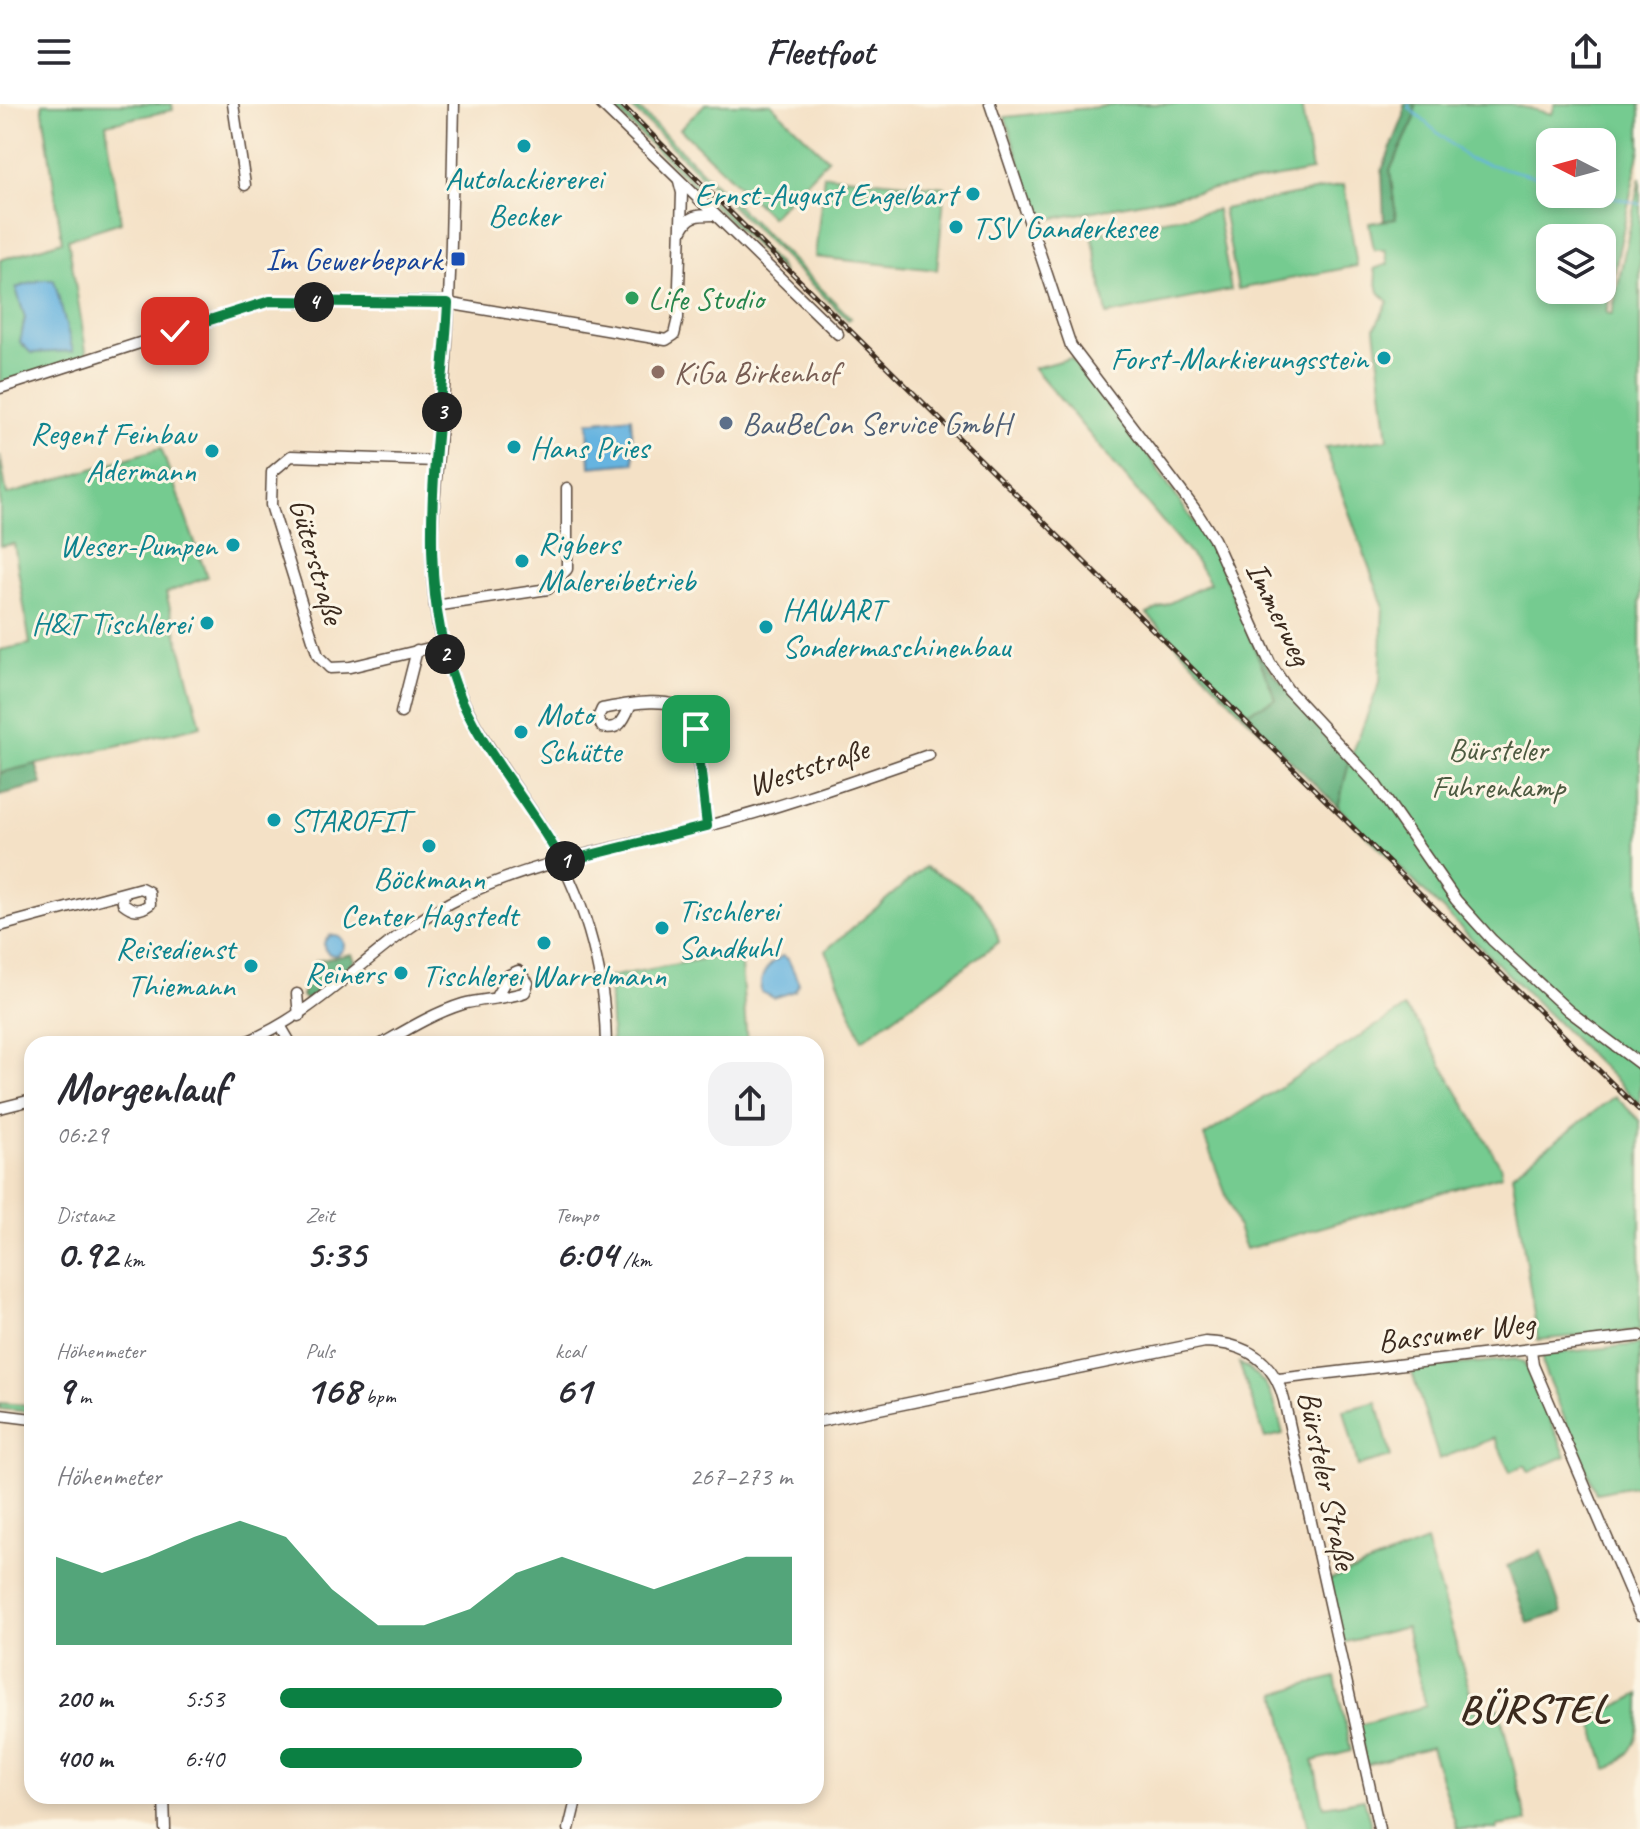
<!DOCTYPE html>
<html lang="de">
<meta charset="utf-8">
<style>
body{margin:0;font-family:Caveat,sans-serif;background:#f2f2f3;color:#2b2b33;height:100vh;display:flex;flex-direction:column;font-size:30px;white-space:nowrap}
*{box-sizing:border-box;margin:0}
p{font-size:26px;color:#7c7c81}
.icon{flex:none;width:44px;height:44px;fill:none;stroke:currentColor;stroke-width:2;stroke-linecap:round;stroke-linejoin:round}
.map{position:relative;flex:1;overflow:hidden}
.drawer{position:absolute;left:24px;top:932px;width:800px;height:768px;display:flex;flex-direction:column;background:#fff;border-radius:24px;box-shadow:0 4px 12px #0003}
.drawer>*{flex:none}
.needle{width:52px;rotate:276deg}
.buttons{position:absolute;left:1536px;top:24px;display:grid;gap:16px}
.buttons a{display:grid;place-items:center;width:80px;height:80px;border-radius:16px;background:#fff;box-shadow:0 4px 12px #0003;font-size:40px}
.pin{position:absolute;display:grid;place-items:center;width:68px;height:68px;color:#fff;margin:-34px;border-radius:16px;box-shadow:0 4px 12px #0006}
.km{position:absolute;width:40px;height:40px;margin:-20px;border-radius:50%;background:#222;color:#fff;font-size:22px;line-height:40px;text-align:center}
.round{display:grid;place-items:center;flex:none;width:84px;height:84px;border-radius:24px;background:#f2f2f3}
.head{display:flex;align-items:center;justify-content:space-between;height:136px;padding:0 32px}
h1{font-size:44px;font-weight:700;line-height:60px}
.stats{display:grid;grid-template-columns:repeat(3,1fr);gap:12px;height:136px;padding:8px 32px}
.stats div{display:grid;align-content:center}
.stats b{font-size:40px;font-weight:700}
.stats small{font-size:22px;font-weight:400}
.stats p{font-size:22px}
.chart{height:224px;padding:16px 32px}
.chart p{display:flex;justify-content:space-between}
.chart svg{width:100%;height:144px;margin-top:8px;fill:#0b8043;opacity:.7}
ul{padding:0 32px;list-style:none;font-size:26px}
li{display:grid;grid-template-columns:128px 96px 1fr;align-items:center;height:60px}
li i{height:20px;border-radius:10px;background:#0b8043}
header{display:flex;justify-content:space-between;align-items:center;height:104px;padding:0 32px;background:#fff;font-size:36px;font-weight:700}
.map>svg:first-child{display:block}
</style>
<header><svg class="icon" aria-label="menu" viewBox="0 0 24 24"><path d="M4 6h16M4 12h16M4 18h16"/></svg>Fleetfoot<svg class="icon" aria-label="share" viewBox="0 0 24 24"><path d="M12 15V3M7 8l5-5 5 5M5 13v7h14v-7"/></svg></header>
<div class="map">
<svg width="1640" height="1725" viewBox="0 0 1640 1725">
<rect width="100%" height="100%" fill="#fcf5e5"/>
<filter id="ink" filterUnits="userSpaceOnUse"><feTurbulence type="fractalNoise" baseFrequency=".0125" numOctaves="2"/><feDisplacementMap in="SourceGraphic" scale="16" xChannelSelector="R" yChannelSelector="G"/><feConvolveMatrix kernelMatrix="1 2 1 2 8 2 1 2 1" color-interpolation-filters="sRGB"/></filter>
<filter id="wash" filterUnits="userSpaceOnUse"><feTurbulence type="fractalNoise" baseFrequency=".006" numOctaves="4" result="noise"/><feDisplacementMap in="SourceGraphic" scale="32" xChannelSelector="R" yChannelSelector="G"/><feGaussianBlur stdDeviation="1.8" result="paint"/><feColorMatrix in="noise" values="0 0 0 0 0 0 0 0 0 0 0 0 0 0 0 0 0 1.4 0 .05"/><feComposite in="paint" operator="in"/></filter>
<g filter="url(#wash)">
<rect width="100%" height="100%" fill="#f4e1c6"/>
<!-- green -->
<g fill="#74cb90" stroke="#587a57" stroke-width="2" fill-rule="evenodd">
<path d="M 42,0 L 172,0 L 173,6 L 106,20 L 121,118 L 68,135 L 87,252 L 0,280 L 0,156 L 62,137 ZM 41,176 L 53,176 L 72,246 L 31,249 L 20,238 L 25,214 L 16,184 Z"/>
<path d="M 609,0 L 615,0 L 778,160 L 783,169 Z"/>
<path d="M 628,0 L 634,0 L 851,214 L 848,216 Z"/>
<path d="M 705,0 L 771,0 L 828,55 L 771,113 L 680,25 Z"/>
<path d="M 1125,0 L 1301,0 L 1312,67 L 1039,117 L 1005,13 Z"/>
<path d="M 1415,0 L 1511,0 L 1552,10 L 1555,0 L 1640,0 L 1640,44 L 1606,209 L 1612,210 L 1640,74 L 1640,1000 L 1338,703 L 1349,658 L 1380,578 L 1383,501 L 1325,343 L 1388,335 L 1375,224 L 1388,198 L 1379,188 L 1374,165 L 1388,160 L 1385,146 L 1374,146 L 1369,119 L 1396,115 L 1390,66 L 1415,14 ZM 1550,38 L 1602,38 L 1602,90 L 1550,90 ZM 1550,134 L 1602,134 L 1602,186 L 1550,186 Z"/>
<path d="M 824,71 L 945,83 L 937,166 L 815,153 Z"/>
<path d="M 1344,81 L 1357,162 L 1238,185 L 1223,105 Z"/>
<path d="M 1217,106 L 1231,186 L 1107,211 L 1092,130 Z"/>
<path d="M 1071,254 L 1139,338 L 1215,449 L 1276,596 L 1243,610 L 1147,510 L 1210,479 L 1199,461 L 1034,264 Z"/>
<path d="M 161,344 L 207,473 L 166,489 L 201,622 L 0,669 L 0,546 L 30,540 L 14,440 L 0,442 L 0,351 L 7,391 Z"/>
<path d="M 925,763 C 964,784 988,793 999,838 L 862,936 L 826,846 Z"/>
<path d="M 740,848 L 747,940 L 612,940 L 609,873 Z"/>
<path d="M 1404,904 L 1419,921 L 1500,1061 L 1502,1071 L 1246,1145 L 1204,1032 Z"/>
<path d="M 1615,992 L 1640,1017 L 1640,1226 L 1538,1236 L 1512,1070 Z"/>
<path d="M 1640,1240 L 1640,1381 L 1596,1389 L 1543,1263 L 1542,1251 Z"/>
<path d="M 1515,1255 L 1524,1258 L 1566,1352 L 1529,1368 L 1525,1361 L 1510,1368 L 1495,1334 L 1439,1355 L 1411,1265 Z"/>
<path d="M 1239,1259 C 1270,1275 1275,1297 1283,1330 L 1265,1334 Z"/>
<path d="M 32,1287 L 32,1308 L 0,1305 L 0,1299 L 27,1301 Z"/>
<path d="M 1377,1298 L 1391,1353 L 1358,1362 L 1344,1306 Z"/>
<path d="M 1426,1438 L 1476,1608 L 1499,1604 L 1527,1717 L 1497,1722 L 1497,1725 L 1457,1725 L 1431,1643 L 1366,1661 L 1359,1621 L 1426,1602 L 1406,1523 L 1342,1539 L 1328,1476 Z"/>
<path d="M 1335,1573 L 1351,1647 L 1313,1657 L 1324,1702 L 1364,1695 L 1372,1725 L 1308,1725 L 1277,1589 Z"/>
<path d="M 1640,1590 C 1640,1629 1640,1647 1607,1666 L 1591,1615 Z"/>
</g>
<!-- forest -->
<g fill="#5faf7a" stroke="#4d6c4c" stroke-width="2">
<path d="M 1404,0 L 1415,0 L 1415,14 L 1390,66 L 1396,115 L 1384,117 L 1382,66 L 1404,12 Z"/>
<path d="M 1226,472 L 1267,561 L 1349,658 L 1338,703 L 1243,610 L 1276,595 Z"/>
<path d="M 36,660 L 42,680 L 0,691 L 0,669 Z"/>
<path d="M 352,850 L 355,857 L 306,896 L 302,892 L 316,857 Z"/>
<path d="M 1541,1447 L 1562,1509 L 1528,1519 L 1507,1462 Z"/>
</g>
<!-- water -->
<g fill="#66b4e0" stroke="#506f7f" stroke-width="2">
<path d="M 41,176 L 54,176 L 73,247 L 31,249 L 20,238 L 25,214 L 16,184 Z"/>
<path d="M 631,313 L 634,359 L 590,363 L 588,318 Z"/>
<circle cx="334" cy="841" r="10"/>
<path d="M 782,852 L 788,855 L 799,879 L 795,887 L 774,894 L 761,888 C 759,870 768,861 782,852 Z"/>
</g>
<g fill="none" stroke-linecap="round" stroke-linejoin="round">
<!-- stream -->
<g stroke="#66b4e0" stroke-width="2">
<path d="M 1409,0 L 1409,4 L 1468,55 L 1550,76"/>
<path d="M 1602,90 L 1640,100"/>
</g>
</g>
</g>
<g filter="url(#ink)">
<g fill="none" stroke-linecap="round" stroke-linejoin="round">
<!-- minor casing -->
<g stroke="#574537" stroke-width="13">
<g id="minor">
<path d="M 233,0 L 245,81"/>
<path d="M 454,0 C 452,95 451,190 444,284 C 438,371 421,458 443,543 C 460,608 499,658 535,712 C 580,781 605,858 606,940"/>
<path d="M 601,0 L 838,230"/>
<path d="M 990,0 L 1071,242 L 1194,404 L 1214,435 L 1270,559 L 1288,586 L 1374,678 L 1456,796 L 1492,836 L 1569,907 L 1640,960"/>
<path d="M 682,126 C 689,111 697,111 713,111"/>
<path d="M 0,284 L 270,197 L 440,198 L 666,236 L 674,231 L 678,214 L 682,89 L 679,77"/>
<path d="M 437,357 L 291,352 L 272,368 L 271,401 L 318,552 L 330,564 L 350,563 L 442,541"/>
<path d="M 435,502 L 548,485 L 567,465 L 567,384"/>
<path d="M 631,600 C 624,615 621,627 602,623 L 598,614 L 602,605 C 628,600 670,591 692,609 L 707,722"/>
<path d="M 401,609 L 417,546"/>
<path d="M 0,822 L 141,784 L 149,788 L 150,800 C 139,808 133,807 123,799 L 122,790"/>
<path d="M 297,890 L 299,912"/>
<path d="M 281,923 L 291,940"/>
<path d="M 241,940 C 327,907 381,830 463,792 C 538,756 623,743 703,723 C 779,704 854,677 929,651"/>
<path d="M 382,940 C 408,925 434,909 463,900 C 480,895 512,894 525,888 L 528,879 L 518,867 L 509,871 L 497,891"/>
<path d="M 0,1004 L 32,996"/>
<path d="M 1531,1246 L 1533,1261 L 1640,1511"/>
<path d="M 1279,1275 L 1640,1232"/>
<path d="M 0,1311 L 32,1315"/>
<path d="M 816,1318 L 1205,1238 C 1245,1239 1274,1256 1284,1296 L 1379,1725"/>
<path d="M 164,1692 L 165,1725"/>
<path d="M 569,1725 L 577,1692"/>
</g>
</g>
<!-- minor -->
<use href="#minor" stroke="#fff" stroke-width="10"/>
<!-- rail casing -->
<g stroke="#3b2a1e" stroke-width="5">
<path id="rail" d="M 621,0 L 1640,1007"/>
</g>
<!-- rail -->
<use href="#rail" stroke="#fcf5e5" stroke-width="2" stroke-dasharray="6" stroke-linecap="butt"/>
</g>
</g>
<g fill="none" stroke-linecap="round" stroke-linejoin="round" filter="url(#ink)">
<!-- route casing -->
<g stroke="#fff" stroke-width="16">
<path id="route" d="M 175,227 L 270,197 L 448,199 C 442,328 408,476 462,597 C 488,655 532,702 562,758 L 707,722 L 696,625"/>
</g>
<!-- route -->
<use href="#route" stroke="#0b8043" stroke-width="10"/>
</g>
<!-- markers -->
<g fill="#0f9aa8" stroke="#fcf5e5" stroke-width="3">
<circle cx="524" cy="42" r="8"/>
<circle cx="973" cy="90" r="8"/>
<circle cx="956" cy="123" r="8"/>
<circle cx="1384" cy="254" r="8"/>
<circle cx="514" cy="343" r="8"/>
<circle cx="212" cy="347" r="8"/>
<circle cx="233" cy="441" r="8"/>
<circle cx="522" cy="457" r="8"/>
<circle cx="207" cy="519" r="8"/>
<circle cx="766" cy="523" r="8"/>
<circle cx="521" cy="628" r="8"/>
<circle cx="274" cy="716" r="8"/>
<circle cx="429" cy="742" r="8"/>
<circle cx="662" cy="824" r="8"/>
<circle cx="544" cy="839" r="8"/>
<circle cx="251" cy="862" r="8"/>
<circle cx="401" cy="869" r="8"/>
</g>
<rect fill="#1a4fb4" stroke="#fcf5e5" stroke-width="3" x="450" y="147" width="16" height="16" rx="4"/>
<circle fill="#2e9e5b" stroke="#fcf5e5" stroke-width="3" cx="632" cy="194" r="8"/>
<circle fill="#8d6e63" stroke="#fcf5e5" stroke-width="3" cx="658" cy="268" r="8"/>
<circle fill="#5c6f8a" stroke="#fcf5e5" stroke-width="3" cx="726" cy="319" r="8"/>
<g text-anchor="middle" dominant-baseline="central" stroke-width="6" stroke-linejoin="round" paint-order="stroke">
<!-- culture labels -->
<g font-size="32" fill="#0d838f" stroke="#fcf5e5" text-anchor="end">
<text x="524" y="74" text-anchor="middle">Autolackiererei<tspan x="524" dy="37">Becker</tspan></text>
<text x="957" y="90">Ernst-August Engelbart</text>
<text x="972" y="123" text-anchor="start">TSV Ganderkesee</text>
<text x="1368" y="254">Forst-Markierungsstein</text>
<text x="196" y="329">Regent Feinbau<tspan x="196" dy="37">Adermann</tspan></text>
<text x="530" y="343" text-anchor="start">Hans Pries</text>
<text x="538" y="439" text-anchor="start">Rigbers<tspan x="538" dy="37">Malereibetrieb</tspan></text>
<text x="217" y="441">Weser-Pumpen</text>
<text x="782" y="505" text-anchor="start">HAWART<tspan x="782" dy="37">Sondermaschinenbau</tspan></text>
<text x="191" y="519">H&amp;T Tischlerei</text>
<text x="537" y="610" text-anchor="start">Moto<tspan x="537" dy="37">Schütte</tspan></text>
<text x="290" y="716" text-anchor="start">STAROFIT</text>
<text x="429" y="774" text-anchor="middle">Böckmann<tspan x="429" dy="37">Center Hagstedt</tspan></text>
<text x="678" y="806" text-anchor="start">Tischlerei<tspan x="678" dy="37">Sandkuhl</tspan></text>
<text x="235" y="844">Reisedienst<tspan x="235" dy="37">Thiemann</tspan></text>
<text x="385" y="869">Reiners</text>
<text x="544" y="871" text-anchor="middle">Tischlerei Warrelmann</text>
</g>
<!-- transit labels -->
<g font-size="32" fill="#164399" stroke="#fcf5e5" text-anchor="end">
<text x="442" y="155">Im Gewerbepark</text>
</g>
<!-- leisure labels -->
<g font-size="32" fill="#27864d" stroke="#fcf5e5" text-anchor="start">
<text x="648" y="194">Life Studio</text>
</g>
<!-- education labels -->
<g font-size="32" fill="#785e54" stroke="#fcf5e5" text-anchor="start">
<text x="674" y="268">KiGa Birkenhof</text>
</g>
<!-- service labels -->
<g font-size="32" fill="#4e5e75" stroke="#fcf5e5" text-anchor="start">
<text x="742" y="319">BauBeCon Service GmbH</text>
</g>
<!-- street labels -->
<g font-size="32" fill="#3b2a1e" stroke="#fcf5e5">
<text transform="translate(317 457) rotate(74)">Güterstraße</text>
<text transform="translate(1279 509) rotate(64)">Immerweg</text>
<text transform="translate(808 663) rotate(-18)">Weststraße</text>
<text transform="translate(1456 1228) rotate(-7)">Bassumer Weg</text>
<text transform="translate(1327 1376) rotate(78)">Bürsteler Straße</text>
</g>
<!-- park labels -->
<g font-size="32" fill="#4c5a40" stroke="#fcf5e5">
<text x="1498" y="645">Bürsteler<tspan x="1498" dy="37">Fuhrenkamp</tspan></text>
</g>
<!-- district labels -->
<g font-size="40" font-weight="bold" letter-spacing="2" fill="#3b2a1e" stroke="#fcf5e5">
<text x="1535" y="1605">BÜRSTEL</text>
</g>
</g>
</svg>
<div class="buttons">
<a><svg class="needle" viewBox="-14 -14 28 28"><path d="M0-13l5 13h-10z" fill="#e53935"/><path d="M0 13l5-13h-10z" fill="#7c7c81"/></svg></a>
<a><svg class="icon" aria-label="layers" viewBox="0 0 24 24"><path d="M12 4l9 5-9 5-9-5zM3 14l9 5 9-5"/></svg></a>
</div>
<div class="pin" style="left:696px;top:625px;background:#1e9e55"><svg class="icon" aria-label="arrive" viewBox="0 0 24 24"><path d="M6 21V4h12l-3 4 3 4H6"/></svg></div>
<div class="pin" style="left:175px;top:227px;background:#d93025"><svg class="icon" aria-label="check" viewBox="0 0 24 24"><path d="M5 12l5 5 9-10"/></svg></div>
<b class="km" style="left:565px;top:757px">1</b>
<b class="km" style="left:445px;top:550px">2</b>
<b class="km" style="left:442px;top:308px">3</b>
<b class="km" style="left:314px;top:198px">4</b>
<section class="drawer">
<div class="head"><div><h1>Morgenlauf</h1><p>06:29</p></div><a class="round"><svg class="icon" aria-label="share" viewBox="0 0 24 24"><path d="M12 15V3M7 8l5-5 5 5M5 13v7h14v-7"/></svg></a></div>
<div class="stats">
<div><p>Distanz</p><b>0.92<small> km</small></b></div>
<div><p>Zeit</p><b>5:35</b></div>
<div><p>Tempo</p><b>6:04<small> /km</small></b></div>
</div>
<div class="stats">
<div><p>Höhenmeter</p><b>9<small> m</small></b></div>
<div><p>Puls</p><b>168<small> bpm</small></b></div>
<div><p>kcal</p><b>61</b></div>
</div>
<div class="chart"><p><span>Höhenmeter</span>267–273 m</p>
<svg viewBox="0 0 160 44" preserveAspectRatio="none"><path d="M0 44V17L10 22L20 17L30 11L40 6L50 11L60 27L70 38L80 38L90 33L100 22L110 17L120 22L130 27L140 22L150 17L160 17V44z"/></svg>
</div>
<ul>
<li><b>200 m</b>5:53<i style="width:98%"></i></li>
<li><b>400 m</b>6:40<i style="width:59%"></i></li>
</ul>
</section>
</div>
